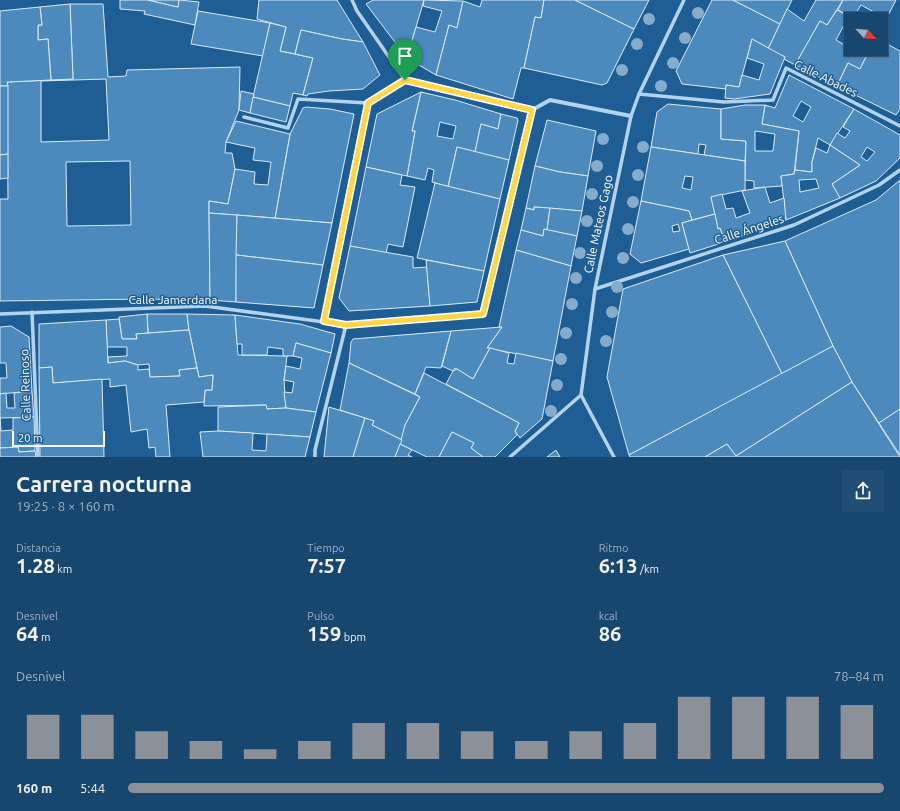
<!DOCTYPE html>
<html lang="es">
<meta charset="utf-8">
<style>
body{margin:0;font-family:Ubuntu,sans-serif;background:#204d74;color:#f1f3f6;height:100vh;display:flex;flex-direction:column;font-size:15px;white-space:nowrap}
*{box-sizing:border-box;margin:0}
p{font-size:13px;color:#9eb1c3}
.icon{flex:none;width:22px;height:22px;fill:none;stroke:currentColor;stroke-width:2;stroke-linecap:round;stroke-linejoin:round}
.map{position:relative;height:457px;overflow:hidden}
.side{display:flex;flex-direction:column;background:#17466f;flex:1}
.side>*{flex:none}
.needle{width:26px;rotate:116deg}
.fabs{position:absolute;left:844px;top:12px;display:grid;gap:8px}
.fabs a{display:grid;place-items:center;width:44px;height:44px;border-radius:0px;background:#17466f;box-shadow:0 1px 3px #0004,0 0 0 1px #365e82;font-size:20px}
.scale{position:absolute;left:12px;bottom:10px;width:93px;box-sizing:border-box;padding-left:4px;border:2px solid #fff;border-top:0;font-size:11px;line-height:14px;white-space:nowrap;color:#fff;-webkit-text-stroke:3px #1f5e94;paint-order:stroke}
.pin{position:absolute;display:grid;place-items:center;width:34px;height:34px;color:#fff;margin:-41px -17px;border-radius:50% 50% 50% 0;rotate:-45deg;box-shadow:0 0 4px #0007}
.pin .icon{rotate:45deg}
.round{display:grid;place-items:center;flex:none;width:42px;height:42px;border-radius:0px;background:#204d74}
.headline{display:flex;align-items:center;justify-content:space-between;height:68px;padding:0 16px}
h1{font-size:22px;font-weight:700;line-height:30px}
.stats{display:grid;grid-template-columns:repeat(3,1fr);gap:6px;height:68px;padding:4px 16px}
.stats div{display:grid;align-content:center}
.stats b{font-size:20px;font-weight:700}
.stats small{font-size:11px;font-weight:400}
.stats p{font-size:11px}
.chart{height:112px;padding:8px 16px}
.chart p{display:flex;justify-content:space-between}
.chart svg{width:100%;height:72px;margin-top:4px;stroke:#8c9099;stroke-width:6}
ul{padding:0 16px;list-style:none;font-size:13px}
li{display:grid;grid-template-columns:64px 48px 1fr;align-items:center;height:30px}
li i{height:10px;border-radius:5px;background:#8c9099}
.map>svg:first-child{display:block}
</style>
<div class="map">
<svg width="900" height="457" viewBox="0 0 900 457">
<rect width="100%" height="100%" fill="#1f5e94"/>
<!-- building -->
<g fill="#4c89bd" stroke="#d9ebfa" fill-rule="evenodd">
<path d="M 120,0 L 148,0 L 178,7 L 179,0 L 199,2 L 195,25 L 144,14 L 145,11 L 120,9 Z"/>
<path d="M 148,0 L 179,0 L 178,7 Z"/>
<path d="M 259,0 L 337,0 L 363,42 L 342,39 L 301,30 L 295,54 L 280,51 L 286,27 L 257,19 Z"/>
<path d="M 373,0 L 424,0 L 407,58 L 366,4 Z"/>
<path d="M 424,0 L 463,1 L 457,28 L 449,25 L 436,75 L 407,58 L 416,27 L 435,32 L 442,11 L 423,6 Z"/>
<path d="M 482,0 L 544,0 L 541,18 L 535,17 L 524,68 L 521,68 L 513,99 L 436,75 L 449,25 L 457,28 L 463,1 L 480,7 Z"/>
<path d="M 544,0 L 575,0 L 634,29 L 607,83 L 602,85 L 524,68 L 535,17 L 541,18 Z"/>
<path d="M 575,0 L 649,0 L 634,29 Z"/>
<path d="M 712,0 L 733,0 L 780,24 L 768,49 L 752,39 L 739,87 L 726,85 L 726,89 L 682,84 L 676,71 Z"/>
<path d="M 733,0 L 792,0 L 780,24 Z"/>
<path d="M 816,0 L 843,0 L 827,25 L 820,21 L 795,65 L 784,59 L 785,57 L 768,49 L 787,9 L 804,21 Z"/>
<path d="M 843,0 L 896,0 L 881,29 L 881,19 L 870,19 L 874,12 L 861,5 L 853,18 L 838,10 Z"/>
<path d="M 70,4 L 103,4 L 108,77 L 126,76 L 127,70 L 240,67 L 239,110 L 226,142 L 225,153 L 232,153 L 235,169 L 228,204 L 209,201 L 210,300 L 145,299 L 0,301 L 0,199 L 8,199 L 7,82 L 73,79 ZM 106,79 L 109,140 L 41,142 L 41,81 ZM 130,161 L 131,225 L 67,226 L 66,162 Z"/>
<path d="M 70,4 L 73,79 L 51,80 L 48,39 L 38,40 L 38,25 L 42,25 L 40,7 Z"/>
<path d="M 40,7 L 42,25 L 38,25 L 38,40 L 48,39 L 51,80 L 7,82 L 8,86 L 0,86 L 0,11 Z"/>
<path d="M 837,10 L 854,19 L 851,19 L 851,28 L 844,25 L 836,40 L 851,49 L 870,49 L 860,69 L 848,63 L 837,86 L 795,65 L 820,21 L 827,25 Z"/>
<path d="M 198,11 L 270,23 L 263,56 L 191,44 Z"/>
<path d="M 270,23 L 286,27 L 280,51 L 313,58 L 303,95 L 293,93 L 290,106 L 253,97 Z"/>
<path d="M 301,30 L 342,39 L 363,42 L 380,75 L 363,89 L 329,91 L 308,94 L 307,96 L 303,95 L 313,58 L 295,54 Z"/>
<path d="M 752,39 L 785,57 L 770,94 L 734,99 L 725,98 L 726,85 L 739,87 L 742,75 L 759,80 L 764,64 L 747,58 Z"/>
<path d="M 889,45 L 900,51 L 900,109 L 896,115 L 837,86 L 848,63 L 860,69 L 870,49 L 883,56 Z"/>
<path d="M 789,75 L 854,109 L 830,145 L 818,138 L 812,162 L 812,172 L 795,170 L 799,131 L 762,124 L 765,105 L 775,108 ZM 801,101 L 811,107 L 803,122 L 793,116 Z"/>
<path d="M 0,86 L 8,86 L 8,154 L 0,155 Z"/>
<path d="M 241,91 L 254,94 L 250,113 L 239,110 Z"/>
<path d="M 421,92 L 455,100 L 501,114 L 498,129 L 481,124 L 475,152 L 457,147 L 448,187 L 432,182 L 434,170 L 428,168 L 425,180 L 407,176 L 415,131 L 412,131 ZM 440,122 L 456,126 L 453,139 L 437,136 Z"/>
<path d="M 421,92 L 412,131 L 415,131 L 407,176 L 366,167 L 377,114 Z"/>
<path d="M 253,97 L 290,106 L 286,122 L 250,113 Z"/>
<path d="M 668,104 L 721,109 L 721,139 L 746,141 L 745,161 L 704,155 L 706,145 L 699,144 L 698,154 L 651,147 L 657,112 Z"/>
<path d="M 745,105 L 765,105 L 762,124 L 799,131 L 794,174 L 781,176 L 782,186 L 754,188 L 754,181 L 745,180 L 746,141 L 721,139 L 721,109 ZM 755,131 L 775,134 L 773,151 L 755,151 Z"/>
<path d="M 306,107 L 330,109 L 354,114 L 332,223 L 275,218 L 290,134 L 303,108 Z"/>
<path d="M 854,109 L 900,135 L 900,158 L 876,181 L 840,198 L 832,184 L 860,165 L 830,145 L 837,133 L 845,138 L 850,131 L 843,127 ZM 867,147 L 875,152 L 867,161 L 861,157 Z"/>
<path d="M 501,114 L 517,118 L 518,120 L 509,160 L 475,152 L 481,124 L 498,129 Z"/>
<path d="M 547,120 L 596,131 L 588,176 L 560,172 L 535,166 Z"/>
<path d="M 236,121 L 290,134 L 275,218 L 209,213 L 209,201 L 228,204 L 235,169 L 255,172 L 254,184 L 268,185 L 271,162 L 253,160 L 255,148 L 226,142 Z"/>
<path d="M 830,145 L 860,165 L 832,184 L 840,198 L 786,220 L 781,176 L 794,174 L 795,170 L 812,172 L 812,162 L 816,148 L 827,153 ZM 816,179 L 819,188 L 800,192 L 799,180 Z"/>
<path d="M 457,147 L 509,160 L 500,199 L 448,187 Z"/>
<path d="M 651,147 L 745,161 L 745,190 L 711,197 L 715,214 L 692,220 L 689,211 L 641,201 ZM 685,176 L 693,177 L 691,190 L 682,188 Z"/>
<path d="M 8,154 L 8,178 L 0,179 L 0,155 Z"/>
<path d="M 535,166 L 560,172 L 588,176 L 582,211 L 534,207 L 534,210 L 526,208 Z"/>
<path d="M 366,167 L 402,175 L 400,185 L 415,187 L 403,247 L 388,244 L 386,254 L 350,246 Z"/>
<path d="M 900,180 L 900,409 L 879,423 L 852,382 L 833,346 L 785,241 L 876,200 Z"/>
<path d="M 435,183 L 500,199 L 484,271 L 417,258 Z"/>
<path d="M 765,187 L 770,203 L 784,198 L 786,220 L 725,242 L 720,228 L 718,229 L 711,197 L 722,194 L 726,209 L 733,208 L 736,218 L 750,213 L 742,191 Z"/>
<path d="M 641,201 L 689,211 L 692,220 L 682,223 L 689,249 L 641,263 L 630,254 ZM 678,224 L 680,231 L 673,232 L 672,226 Z"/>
<path d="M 534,207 L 550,208 L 547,230 L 544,229 L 543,236 L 521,230 L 526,208 L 534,210 Z"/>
<path d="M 550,208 L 582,211 L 577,236 L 547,230 Z"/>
<path d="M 209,213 L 237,215 L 236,302 L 210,300 Z"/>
<path d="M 715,214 L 718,229 L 720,228 L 725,242 L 690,253 L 682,223 Z"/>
<path d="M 237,215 L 332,223 L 323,265 L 236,255 Z"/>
<path d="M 544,229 L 577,236 L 571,266 L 516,250 L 521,230 L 543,236 Z"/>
<path d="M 785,241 L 833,346 L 782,374 L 723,255 Z"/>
<path d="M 350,246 L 413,257 L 413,268 L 427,267 L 430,306 L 349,311 L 339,298 Z"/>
<path d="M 516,250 L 571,266 L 553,361 L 487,348 L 502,327 L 499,327 Z"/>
<path d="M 236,255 L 323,265 L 314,308 L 236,302 Z"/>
<path d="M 723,255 L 782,374 L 629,455 L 607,377 L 623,289 Z"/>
<path d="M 426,260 L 484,271 L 477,302 L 430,306 Z"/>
<path d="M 147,314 L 187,314 L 189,330 L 148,333 Z"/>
<path d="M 147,314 L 148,333 L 136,334 L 137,339 L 122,339 L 119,317 Z"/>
<path d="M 187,314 L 235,315 L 238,355 L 287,356 L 284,380 L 286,408 L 267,409 L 266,405 L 204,406 L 205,390 L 212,390 L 213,375 L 199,377 L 189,330 Z"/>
<path d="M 235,315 L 300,324 L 335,334 L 331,353 L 296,343 L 293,356 L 283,356 L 283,349 L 268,347 L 267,355 L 242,355 L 242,344 L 237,344 Z"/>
<path d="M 119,319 L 122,339 L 137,339 L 136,334 L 189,330 L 197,368 L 179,370 L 180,376 L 150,377 L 149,364 L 138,365 L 125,361 L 108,363 L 108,357 L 127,356 L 127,347 L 107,347 L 106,320 Z"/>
<path d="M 106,320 L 108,363 L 125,361 L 138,365 L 138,370 L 149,369 L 150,377 L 180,376 L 179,370 L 197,368 L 199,377 L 213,375 L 212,390 L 205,390 L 204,402 L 166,405 L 170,457 L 156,457 L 155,447 L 149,448 L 147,429 L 131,432 L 126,385 L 110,387 L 110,379 L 53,383 L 52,367 L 39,368 L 39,324 Z"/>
<path d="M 11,326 L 29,337 L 32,391 L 0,394 L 0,378 L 7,378 L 6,363 L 0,363 L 0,327 Z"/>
<path d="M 502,327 L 487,348 L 490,348 L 473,379 L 455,368 L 453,371 L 442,366 L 451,331 Z"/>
<path d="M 451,331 L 441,368 L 426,367 L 415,394 L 349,363 L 351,342 L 353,339 Z"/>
<path d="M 296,343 L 331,353 L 316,412 L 286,408 L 284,392 L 292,393 L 294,382 L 284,380 L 286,366 L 300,369 L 302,358 L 293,356 Z"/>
<path d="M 833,346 L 852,382 L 736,456 L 727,444 L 705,457 L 630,457 L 629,455 Z"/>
<path d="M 490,348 L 509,353 L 507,363 L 514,364 L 516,353 L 553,361 L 542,419 L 520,438 L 515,431 L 519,423 L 446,384 L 453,371 L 457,369 L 473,379 Z"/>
<path d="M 349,363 L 420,397 L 405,425 L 402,440 L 372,425 L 374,421 L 340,410 Z"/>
<path d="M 52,367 L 53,383 L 102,379 L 104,457 L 40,457 L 39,368 Z"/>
<path d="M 424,373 L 519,423 L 515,431 L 517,435 L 495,457 L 483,457 L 471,448 L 474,443 L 452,432 L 439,457 L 427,457 L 400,444 L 405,425 L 420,397 L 415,394 Z"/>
<path d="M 852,382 L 900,457 L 705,457 L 727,444 L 736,456 Z"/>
<path d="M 32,391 L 34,417 L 0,418 L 0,394 L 6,393 L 7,408 L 15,408 L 14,393 Z"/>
<path d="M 266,405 L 267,409 L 286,408 L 316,412 L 310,437 L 218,431 L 218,407 Z"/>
<path d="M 329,407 L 365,418 L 353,457 L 324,457 Z"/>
<path d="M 900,409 L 900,455 L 879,423 Z"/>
<path d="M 34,417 L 35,451 L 19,452 L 18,447 L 0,448 L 0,418 L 1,431 L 13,430 L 13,418 Z"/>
<path d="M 365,418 L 374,421 L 372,425 L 402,440 L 395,457 L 353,457 Z"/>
<path d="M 218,431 L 253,433 L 252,450 L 266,451 L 267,434 L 310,437 L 305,457 L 203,457 L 200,432 Z"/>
<path d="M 452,432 L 474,443 L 471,448 L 483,457 L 439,457 Z"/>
<path d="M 400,444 L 412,450 L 408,455 L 412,457 L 395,457 Z"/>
<path d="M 18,447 L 19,452 L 35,451 L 36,457 L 0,457 L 0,448 Z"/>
<path d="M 556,450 L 560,457 L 547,457 Z"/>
</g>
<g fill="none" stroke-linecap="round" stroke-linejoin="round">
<!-- pedestrian -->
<g stroke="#b2d3ee" stroke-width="3.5">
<path d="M 352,0 L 357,11 L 405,80"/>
<path d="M 639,94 L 724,102 L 773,100 L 786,68 L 900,126"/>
<path d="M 244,117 L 288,128 L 298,99 L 368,103"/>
<path d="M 595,289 L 794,225 L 879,185 L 900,170"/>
<path d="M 32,312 L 38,457"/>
<path d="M 0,314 L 205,306 L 346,325 L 315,450 L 315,457"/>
<path d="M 510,457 L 581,395"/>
<path d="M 614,457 L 581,395 L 595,289 L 631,116 L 639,94 L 684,0"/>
</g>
<!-- minor -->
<g stroke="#b2d3ee" stroke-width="4">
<path d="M 324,321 L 368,103 L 405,80 L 532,110 L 550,100 L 631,116"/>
<path d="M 346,325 L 483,314 L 532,110"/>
</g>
</g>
<!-- trees -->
<g fill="#85accc">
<circle cx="698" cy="13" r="6"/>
<circle cx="649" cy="19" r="6"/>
<circle cx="685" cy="38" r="6"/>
<circle cx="637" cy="44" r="6"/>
<circle cx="673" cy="63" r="6"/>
<circle cx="622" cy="70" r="6"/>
<circle cx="661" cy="86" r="6"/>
<circle cx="603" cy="139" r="6"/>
<circle cx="643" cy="147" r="6"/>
<circle cx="597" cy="166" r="6"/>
<circle cx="638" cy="175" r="6"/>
<circle cx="592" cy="194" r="6"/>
<circle cx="633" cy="202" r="6"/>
<circle cx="587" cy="221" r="6"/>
<circle cx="628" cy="229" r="6"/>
<circle cx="580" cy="253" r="6"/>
<circle cx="623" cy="258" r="6"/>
<circle cx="576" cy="278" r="6"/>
<circle cx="617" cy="287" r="6"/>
<circle cx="572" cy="304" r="6"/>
<circle cx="612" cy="312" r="6"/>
<circle cx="566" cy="333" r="6"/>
<circle cx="606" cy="341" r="6"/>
<circle cx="561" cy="359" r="6"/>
<circle cx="557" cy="385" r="6"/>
<circle cx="551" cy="411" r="6"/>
</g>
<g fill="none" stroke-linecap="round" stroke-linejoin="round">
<!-- route casing -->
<g stroke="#fff" stroke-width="8">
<path id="route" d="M 405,80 L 532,110 L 483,314 L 346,325 L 324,321 L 368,103 Z"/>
</g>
<!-- route -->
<use href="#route" stroke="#ffd54a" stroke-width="5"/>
</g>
<g text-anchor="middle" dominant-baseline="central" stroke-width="3" stroke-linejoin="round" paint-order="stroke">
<!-- street labels -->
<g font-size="12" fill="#fff" stroke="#1f5e94">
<text transform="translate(826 78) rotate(26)">Calle Abades</text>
<text transform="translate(598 224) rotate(-78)">Calle Mateos Gago</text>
<text transform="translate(749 229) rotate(-18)">Calle Ángeles</text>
<text x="173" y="299">Calle Jamerdana</text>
<text transform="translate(25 385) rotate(-92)">Calle Reinoso</text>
</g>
</g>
</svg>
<div class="fabs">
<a><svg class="needle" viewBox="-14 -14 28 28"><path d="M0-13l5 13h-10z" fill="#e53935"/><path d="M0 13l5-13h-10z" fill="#9eb1c3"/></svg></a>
</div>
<div class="scale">20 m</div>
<div class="pin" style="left:405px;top:80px;background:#1e9e55"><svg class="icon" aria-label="arrive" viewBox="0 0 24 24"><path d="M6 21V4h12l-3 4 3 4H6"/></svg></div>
</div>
<section class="side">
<div class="headline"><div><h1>Carrera nocturna</h1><p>19:25 · 8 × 160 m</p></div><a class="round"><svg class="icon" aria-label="share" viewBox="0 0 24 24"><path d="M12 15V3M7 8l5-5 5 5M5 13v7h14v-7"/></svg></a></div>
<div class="stats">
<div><p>Distancia</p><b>1.28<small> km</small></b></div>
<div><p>Tiempo</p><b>7:57</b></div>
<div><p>Ritmo</p><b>6:13<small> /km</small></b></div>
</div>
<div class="stats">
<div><p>Desnivel</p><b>64<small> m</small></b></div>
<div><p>Pulso</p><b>159<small> bpm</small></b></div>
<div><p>kcal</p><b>86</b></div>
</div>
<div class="chart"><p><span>Desnivel</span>78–84 m</p>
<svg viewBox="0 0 160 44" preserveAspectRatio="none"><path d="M5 44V17M15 44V17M25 44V27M35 44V33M45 44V38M55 44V33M65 44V22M75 44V22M85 44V27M95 44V33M105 44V27M115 44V22M125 44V6M135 44V6M145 44V6M155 44V11"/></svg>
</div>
<ul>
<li><b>160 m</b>5:44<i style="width:100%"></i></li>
</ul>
</section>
